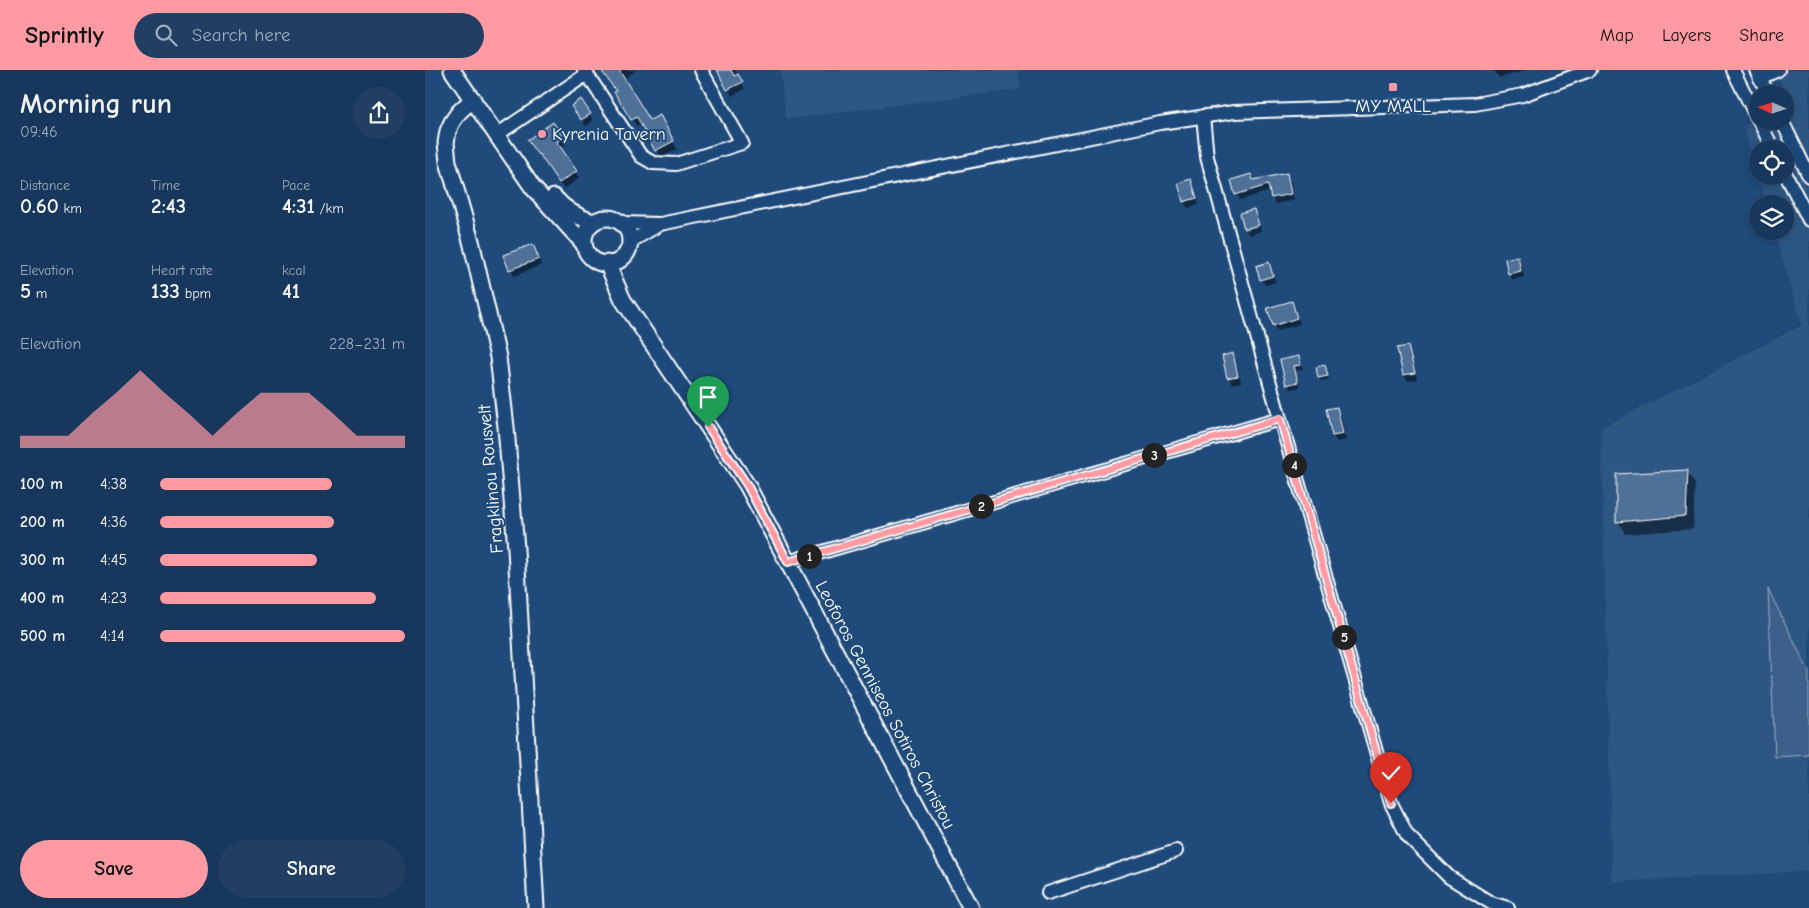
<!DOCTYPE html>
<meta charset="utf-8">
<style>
body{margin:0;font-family:"Comic Neue",sans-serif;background:#203f62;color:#f1f3f6;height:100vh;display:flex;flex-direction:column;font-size:19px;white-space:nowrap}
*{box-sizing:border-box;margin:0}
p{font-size:16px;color:#9eacbb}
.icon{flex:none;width:28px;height:28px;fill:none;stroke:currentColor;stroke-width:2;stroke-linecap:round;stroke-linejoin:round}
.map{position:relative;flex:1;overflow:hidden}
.sheet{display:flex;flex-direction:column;background:#17385c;width:425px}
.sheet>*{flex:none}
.needle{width:32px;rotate:273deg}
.controls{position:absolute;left:1324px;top:15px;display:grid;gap:10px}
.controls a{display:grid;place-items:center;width:45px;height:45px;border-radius:50%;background:#17385c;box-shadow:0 2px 8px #0003,0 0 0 1px #365272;font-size:25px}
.pin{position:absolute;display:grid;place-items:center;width:42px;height:42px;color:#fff;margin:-51px -21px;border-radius:50% 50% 50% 0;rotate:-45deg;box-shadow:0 0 5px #0007}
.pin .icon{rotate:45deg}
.km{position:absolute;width:25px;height:25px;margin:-12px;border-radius:50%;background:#222;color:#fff;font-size:14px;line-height:25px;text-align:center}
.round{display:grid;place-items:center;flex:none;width:52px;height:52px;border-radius:26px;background:#203f62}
.headline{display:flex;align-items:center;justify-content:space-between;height:85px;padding:0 20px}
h1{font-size:28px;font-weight:800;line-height:38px}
.figures{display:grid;grid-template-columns:repeat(3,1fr);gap:8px;height:85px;padding:5px 20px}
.figures div{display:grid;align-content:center}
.figures b{font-size:21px;font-weight:800}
.figures small{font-size:14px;font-weight:400}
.figures p{font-size:14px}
.chart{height:140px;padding:10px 20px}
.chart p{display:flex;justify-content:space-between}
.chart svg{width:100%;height:90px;margin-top:5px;fill:#ff9aa2;opacity:.7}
.primary-button{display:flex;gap:10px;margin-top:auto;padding:10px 20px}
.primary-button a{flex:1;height:58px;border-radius:30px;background:#ff9aa2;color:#111;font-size:20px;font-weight:800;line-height:58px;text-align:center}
.primary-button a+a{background:#203f62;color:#f1f3f6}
ul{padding:0 20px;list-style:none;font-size:16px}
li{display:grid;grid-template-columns:80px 60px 1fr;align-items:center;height:38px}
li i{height:12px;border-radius:6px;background:#ff9aa2}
header{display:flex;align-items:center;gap:30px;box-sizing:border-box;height:70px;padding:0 25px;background:#ff9aa2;color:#111}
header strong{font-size:24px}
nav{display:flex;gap:28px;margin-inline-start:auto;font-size:18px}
.search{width:350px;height:45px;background:#203f62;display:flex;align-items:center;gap:12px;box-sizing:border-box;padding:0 18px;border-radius:28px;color:#9eacbb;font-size:19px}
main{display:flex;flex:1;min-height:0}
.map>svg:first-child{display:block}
</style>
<header>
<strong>Sprintly</strong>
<div class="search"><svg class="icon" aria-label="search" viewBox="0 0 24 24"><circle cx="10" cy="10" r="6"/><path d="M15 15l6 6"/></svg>Search here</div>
<nav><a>Map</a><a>Layers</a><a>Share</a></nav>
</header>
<main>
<section class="sheet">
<div class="headline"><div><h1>Morning run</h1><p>09:46</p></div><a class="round"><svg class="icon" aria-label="share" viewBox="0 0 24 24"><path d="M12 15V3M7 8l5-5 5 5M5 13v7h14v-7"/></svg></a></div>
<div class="figures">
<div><p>Distance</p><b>0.60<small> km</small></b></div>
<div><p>Time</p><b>2:43</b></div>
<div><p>Pace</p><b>4:31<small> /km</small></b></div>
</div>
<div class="figures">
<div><p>Elevation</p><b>5<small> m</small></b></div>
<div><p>Heart rate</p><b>133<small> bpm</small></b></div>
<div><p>kcal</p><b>41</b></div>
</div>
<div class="chart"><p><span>Elevation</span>228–231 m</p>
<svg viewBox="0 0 160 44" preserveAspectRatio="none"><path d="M0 44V38L10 38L20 38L30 27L40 17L50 6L60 17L70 27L80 38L90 27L100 17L110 17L120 17L130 27L140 38L150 38L160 38V44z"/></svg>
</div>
<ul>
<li><b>100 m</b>4:38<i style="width:70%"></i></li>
<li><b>200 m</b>4:36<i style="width:71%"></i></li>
<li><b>300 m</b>4:45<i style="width:64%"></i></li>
<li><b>400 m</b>4:23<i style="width:88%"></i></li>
<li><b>500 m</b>4:14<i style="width:100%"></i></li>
</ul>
<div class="primary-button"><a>Save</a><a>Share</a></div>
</section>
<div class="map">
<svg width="1384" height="838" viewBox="0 0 1384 838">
<rect width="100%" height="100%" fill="#1f4a7a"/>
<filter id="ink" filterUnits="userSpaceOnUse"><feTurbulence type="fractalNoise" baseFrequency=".02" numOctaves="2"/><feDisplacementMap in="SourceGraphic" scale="10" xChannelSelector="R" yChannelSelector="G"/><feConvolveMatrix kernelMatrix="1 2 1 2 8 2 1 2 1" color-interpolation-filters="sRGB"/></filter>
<g filter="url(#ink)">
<!-- built -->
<g fill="#2e5683">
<path d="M 355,0 L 593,0 L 596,19 L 361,49 Z"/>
<path d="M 1355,0 L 1384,0 L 1384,801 L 1187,812 L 1176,358 L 1377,255 L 1349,161 L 1360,161 L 1360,134 L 1341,134 L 1333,106 L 1360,106 L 1360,79 L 1332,79 L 1332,105 L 1319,58 L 1332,43 L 1332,51 L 1360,51 L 1360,24 L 1349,24 L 1356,16 Z"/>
</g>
<!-- park -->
<path fill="#3c618b" stroke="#9eb0c5" d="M 1343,519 L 1384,602 L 1384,685 L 1350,687 Z"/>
<!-- shadow -->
<g fill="#0007">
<path d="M 177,0 L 211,0 L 199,9 L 224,52 L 234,46 L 252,79 L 236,88 L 217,54 L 212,57 L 192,22 Z"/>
<path d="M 294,0 L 310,0 L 320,19 L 307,26 Z"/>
<path d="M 1069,0 L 1102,0 L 1074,8 Z"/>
<path d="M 152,42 L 165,45 L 168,51 L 161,56 Z"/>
<path d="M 128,54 L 141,74 L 135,78 L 154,108 L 139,119 L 103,71 Z"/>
<path d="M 861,104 L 865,111 L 869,130 L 850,134 L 845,121 L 815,130 L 812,124 L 829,111 Z"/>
<path d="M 766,110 L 774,134 L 763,138 L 759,132 L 754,113 Z"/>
<path d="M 835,156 L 836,161 L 824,165 L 821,160 Z"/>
<path d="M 111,181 L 116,195 L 89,206 L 80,186 Z"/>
<path d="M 1092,187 L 1096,193 L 1099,207 L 1088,210 L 1084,204 L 1081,190 Z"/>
<path d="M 843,194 L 851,212 L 840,215 L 836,209 Z"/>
<path d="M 867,232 L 875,254 L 852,261 L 849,255 Z"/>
<path d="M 983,277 L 986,283 L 992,309 L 983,311 L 979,305 Z"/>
<path d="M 807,285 L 811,291 L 816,312 L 807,314 L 804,307 Z"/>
<path d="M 873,287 L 878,299 L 871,301 L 875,317 L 865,319 L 856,291 Z"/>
<path d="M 900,296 L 904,309 L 896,311 L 892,298 Z"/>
<path d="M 912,338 L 915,345 L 921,370 L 912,372 L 908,366 Z"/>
<path d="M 1262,401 L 1270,414 L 1268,459 L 1200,464 L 1193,451 Z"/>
</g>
<!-- building -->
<g fill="#507197" stroke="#fff">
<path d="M 176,0 L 194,0 L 225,50 L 235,45 L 249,71 L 230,81 L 212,47 L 206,50 L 189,22 L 191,21 Z"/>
<path d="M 292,0 L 306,0 L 309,6 L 313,4 L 318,12 L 302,20 Z"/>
<path d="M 156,29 L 166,44 L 156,50 L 146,36 Z"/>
<path d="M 128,52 L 138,67 L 132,72 L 152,101 L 134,113 L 114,84 L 113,85 L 102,70 Z"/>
<path d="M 862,103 L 866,124 L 846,128 L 843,115 L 810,125 L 806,110 L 826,104 L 828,110 Z"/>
<path d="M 766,109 L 772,128 L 758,132 L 753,113 Z"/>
<path d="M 829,139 L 834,155 L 819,159 L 815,143 Z"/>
<path d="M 108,174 L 114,189 L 84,200 L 78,185 Z"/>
<path d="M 1093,186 L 1096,201 L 1083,204 L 1080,189 Z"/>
<path d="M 844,192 L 848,206 L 835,210 L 831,196 Z"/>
<path d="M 867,231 L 872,248 L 848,256 L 842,238 Z"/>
<path d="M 983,276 L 990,303 L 978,305 L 972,278 Z"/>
<path d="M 808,283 L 813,306 L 802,308 L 797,286 Z"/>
<path d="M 874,286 L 876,295 L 869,296 L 873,312 L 861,315 L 855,290 Z"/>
<path d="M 900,295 L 903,306 L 893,308 L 891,297 Z"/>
<path d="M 912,337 L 918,364 L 907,366 L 901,339 Z"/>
<path d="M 1263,400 L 1261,446 L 1191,452 L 1191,404 Z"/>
</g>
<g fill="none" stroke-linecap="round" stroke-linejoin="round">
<!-- minor casing -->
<g stroke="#fff" stroke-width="16">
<g id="minor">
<path d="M 159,0 L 216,86 L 228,93 L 251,94 L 317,73 L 276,0"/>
<path d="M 1308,0 L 1332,48"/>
<path d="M 1331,0 L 1343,24"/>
<path d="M 1335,8 L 1353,0"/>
<path d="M 778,46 L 782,87 L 855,349 L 966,733 L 982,765 L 1024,807 L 1066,833 L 1083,838"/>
<path d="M 1334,51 L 1348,79"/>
<path d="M 1357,51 L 1384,106"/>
<path d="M 76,62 L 162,4"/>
<path d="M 1360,103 L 1384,150"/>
<path d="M 197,153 L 235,154 L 735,53 L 809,42 L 1050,34 L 1098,25 L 1165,0"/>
<path d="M 205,172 L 235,154"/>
<path d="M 363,492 L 855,349"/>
<path d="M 623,823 L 751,781"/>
</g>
</g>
<!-- major casing -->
<g stroke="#fff" stroke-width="19">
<g id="major">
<path d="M 27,0 L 108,118 L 159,174"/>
<path d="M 48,29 L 34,42 L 27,52 L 23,61 L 21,73 L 23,92 L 46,171 L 73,287 L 81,357 L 91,479 L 111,838"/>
<path d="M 129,127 C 140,140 152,147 168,152"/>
<circle cx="182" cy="171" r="23"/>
<path d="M 182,193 L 198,230 L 322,415 L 546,838"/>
</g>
</g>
<!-- minor -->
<use href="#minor" stroke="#1f4a7a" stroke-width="12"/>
<!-- major -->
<use href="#major" stroke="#1f4a7a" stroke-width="15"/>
</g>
</g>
<g fill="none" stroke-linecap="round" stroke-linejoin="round" filter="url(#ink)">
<!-- route casing -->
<g stroke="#fff" stroke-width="10">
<path id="route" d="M 283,357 L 322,415 L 363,492 L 855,349 L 966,733"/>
</g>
<!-- route -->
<use href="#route" stroke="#ff9aa2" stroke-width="6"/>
</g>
<!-- markers -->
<g fill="#ff9aa2" stroke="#1f4a7a" stroke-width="2">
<rect x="963" y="12" width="10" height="10" rx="2.5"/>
<circle cx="117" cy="64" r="5"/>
</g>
<g text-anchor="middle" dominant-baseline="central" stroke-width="4" stroke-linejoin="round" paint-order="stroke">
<!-- poi labels -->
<g font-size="18" fill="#fff" stroke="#1f4a7a">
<text x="968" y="36">MY MALL</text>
<text x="127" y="64" text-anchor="start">Kyrenia Tavern</text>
</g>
<!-- street labels -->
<g font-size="18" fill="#fff" stroke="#1f4a7a">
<text transform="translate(66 409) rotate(-95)">Fragklinou Rousvelt</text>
<text transform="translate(460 635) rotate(62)">Leoforos Genniseos Sotiros Christou</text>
</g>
</g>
</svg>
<div class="controls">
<a><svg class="needle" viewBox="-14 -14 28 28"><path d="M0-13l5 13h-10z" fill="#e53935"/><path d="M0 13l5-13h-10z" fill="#9eacbb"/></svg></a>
<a><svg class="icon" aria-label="locate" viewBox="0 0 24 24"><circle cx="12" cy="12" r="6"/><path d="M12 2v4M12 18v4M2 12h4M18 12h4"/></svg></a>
<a><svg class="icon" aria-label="layers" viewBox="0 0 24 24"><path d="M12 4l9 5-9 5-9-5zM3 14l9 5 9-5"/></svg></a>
</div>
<div class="pin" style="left:283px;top:357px;background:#1e9e55"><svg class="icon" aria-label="arrive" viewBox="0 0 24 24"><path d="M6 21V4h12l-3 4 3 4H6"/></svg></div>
<div class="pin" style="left:966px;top:733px;background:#d93025"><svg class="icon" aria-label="check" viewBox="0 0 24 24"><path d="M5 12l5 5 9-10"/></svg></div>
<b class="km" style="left:384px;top:486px">1</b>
<b class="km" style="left:556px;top:436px">2</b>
<b class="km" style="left:729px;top:385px">3</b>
<b class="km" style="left:869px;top:395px">4</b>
<b class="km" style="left:919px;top:567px">5</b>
</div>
</main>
